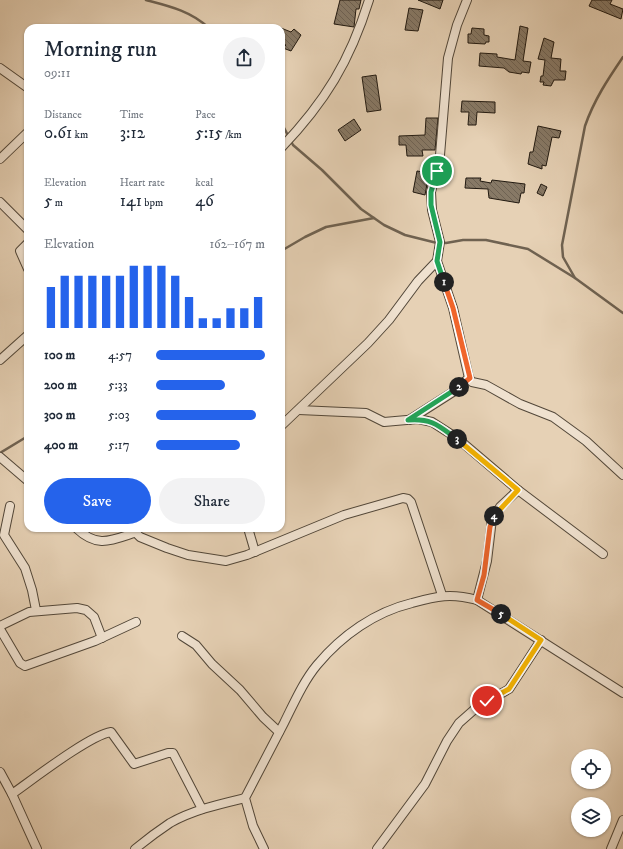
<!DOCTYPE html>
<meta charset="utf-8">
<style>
body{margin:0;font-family:"IM FELL DW Pica",serif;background:#f2f2f3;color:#1f2937;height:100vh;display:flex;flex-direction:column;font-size:15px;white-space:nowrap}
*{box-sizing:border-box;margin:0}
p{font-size:13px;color:#747a83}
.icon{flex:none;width:22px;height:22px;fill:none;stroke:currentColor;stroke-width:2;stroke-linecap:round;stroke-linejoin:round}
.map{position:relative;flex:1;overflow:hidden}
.panel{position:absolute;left:24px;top:24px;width:261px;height:508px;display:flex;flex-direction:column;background:#fff;border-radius:12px;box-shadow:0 1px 3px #0004}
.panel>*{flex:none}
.controls{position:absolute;left:571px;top:749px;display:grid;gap:8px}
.controls a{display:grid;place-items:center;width:40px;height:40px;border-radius:50%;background:#fff;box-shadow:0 1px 3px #0004;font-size:20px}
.pin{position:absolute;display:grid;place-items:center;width:34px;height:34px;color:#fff;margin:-17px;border:2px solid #fff;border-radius:50%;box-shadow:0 1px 4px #0007}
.km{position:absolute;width:20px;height:20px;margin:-10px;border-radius:50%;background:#222;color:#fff;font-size:11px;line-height:20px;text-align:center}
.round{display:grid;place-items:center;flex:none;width:42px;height:42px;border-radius:21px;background:#f2f2f3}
.overview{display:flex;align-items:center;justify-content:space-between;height:68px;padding:0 20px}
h1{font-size:22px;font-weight:600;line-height:30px}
.metrics{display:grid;grid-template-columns:repeat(3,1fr);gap:6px;height:68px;padding:4px 20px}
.metrics div{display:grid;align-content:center}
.metrics b{font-size:17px;font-weight:600}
.metrics small{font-size:11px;font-weight:400}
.metrics p{font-size:11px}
.chart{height:112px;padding:8px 20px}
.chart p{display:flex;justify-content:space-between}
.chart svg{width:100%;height:72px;margin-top:4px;stroke:#2563eb;stroke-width:6}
.cta{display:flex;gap:8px;margin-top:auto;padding:8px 20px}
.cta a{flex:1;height:46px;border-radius:24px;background:#2563eb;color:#fff;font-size:16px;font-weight:600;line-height:46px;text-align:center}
.cta a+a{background:#f2f2f3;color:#1f2937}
ul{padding:0 20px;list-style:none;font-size:13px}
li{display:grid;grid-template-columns:64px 48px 1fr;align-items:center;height:30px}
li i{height:10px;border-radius:5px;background:#2563eb}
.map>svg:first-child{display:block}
</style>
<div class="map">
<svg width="623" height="849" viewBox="0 0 623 849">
<defs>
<pattern id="building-back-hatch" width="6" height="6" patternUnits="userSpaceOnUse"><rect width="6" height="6" fill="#877966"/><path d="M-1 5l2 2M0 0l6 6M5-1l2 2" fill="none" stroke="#6e6253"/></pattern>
</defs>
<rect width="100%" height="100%" fill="#e6d1b5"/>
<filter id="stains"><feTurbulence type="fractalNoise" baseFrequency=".005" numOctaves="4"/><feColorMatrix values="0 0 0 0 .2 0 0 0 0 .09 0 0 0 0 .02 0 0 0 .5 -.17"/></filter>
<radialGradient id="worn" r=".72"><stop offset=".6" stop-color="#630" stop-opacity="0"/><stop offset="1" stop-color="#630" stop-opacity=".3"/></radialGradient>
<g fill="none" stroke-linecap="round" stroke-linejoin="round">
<!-- stream -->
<g stroke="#6f6251" stroke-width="2.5">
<path d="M 146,0 C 169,6 191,11 209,28"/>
<path d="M 281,122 L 293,145 L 322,170 L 361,209 L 384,225 L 405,235 L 437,243 L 440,242 L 446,243 L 463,240 L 486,240 L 528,249 L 575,278 L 623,313"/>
<path d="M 281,251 L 305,237 L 326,227 L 374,218"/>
<path d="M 575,278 L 563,257 L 562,245 L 585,126 C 594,100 608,79 623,57"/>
<path d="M 0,453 L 28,436"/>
</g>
</g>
<!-- building -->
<g fill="url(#building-back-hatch)" stroke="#211910">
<path d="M 340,0 L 361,0 L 359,9 L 356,9 L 354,27 L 334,24 Z"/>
<path d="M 418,0 L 443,0 L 440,9 Z"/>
<path d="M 592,0 L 612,0 L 610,4 L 623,9 L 621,19 L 589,6 Z"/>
<path d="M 409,8 L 423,10 L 418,31 L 405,30 Z"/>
<path d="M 520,26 L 528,28 L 523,61 L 531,62 L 529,73 L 522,72 L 521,74 L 509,72 L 504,68 L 479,66 L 480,53 L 497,54 L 497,57 L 515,60 Z"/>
<path d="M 281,28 L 291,32 L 294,29 L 301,35 L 291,51 L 283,48 L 286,45 L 281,43 Z"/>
<path d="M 472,28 L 484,29 L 484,35 L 489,36 L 489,42 L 486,42 L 485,44 L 468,43 L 468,34 L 471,34 Z"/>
<path d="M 544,38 L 554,42 L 551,58 L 561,59 L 560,71 L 566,71 L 565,80 L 554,80 L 551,86 L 543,85 L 544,82 L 540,82 L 541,76 L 543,76 L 545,60 L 538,59 Z"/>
<path d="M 376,75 L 381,110 L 367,112 L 362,77 Z"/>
<path d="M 462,101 L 495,102 L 495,113 L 477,112 L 476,125 L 468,125 L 469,112 L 461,112 Z"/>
<path d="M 426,118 L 438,118 L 435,150 L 422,150 L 423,156 L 407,156 L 406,145 L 399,145 L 399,136 L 425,135 Z"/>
<path d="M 354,119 L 361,130 L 345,141 L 338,130 Z"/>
<path d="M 538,126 L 561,131 L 559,138 L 552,137 L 546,166 L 542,165 L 542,169 L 528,164 L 530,152 L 533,152 Z"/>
<path d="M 417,171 L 429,173 L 425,195 L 413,192 Z"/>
<path d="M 466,178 L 481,178 L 480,181 L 491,183 L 492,180 L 525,184 L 524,193 L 521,193 L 519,203 L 489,198 L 488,189 L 465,188 Z"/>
<path d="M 541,184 L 547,187 L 543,196 L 537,193 Z"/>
</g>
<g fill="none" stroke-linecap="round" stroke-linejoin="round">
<!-- minor casing -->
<g stroke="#524739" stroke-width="10">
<g id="minor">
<path d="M 0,68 L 28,88"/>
<path d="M 281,148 C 325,102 350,61 369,0"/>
<path d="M 0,159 L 28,132"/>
<path d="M 0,202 L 28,230"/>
<path d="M 28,243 L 20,251 L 28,269"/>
<path d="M 437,261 L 453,308 L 469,378 L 472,382 L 486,385 L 520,404 L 553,417 L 586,441 L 623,475"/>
<path d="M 0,360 L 28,335"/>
<path d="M 299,410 L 366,413 L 384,422 L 418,419 L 432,422 L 457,438 L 518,490 L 603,554"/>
<path d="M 409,420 L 453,392 L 469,378"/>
<path d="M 281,426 L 368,343 L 389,320 L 418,281 L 437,261 L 440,242 L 432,210 L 431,192 L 440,155 L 448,58 L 457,25 L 467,0"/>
<path d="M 0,457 L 28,481"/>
<path d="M 10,506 L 4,535 L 25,568 L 32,590 L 36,610"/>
<path d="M 76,528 C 97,548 110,541 134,533"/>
<path d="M 131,528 L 140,537 L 167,548 L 188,555 L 226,561 L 247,555 L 344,515 L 403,498 L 408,499 L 411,502 L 442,595"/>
<path d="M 248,528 L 255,552"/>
<path d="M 477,600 L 487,561 L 492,519 L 500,507 L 518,490"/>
<path d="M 0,626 L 29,612 L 77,608 L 86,610 L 94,617 L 102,638"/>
<path d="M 0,629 L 20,663 L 25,666 L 95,641 L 136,622"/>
<path d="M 182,636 L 196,645 L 212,664 L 240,690 L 263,717 L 279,732"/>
<path d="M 0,772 L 12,794 L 37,849"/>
<path d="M 12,794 C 32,780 90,735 111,732 L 134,764 L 168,753 L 173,753 L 202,809"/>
<path d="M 135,849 C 146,840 158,831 170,823 C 193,810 220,804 245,798"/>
<path d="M 264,849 L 253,826 L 245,798 C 258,773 271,748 284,723 C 294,703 303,682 317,665 C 342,635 375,612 412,603 C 437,596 451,593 477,600 L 623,693"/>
<path d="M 377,849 L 425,784 L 447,741 L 459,723 L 476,708 L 509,689 L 541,640"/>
<path d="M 611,849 L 623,820"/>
</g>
</g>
<!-- minor -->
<use href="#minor" stroke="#efe1cf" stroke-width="8"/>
</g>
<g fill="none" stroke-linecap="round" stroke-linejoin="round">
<!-- split-1 casing -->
<g stroke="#fff" stroke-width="8">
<path id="split-1" d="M 437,171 L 431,192 L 431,205 L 440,242 L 437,261 L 444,282"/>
</g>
<!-- split-2 casing -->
<g stroke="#fff" stroke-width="8">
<path id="split-2" d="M 444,282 L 453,308 L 470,378 L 459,387"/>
</g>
<!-- split-3 casing -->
<g stroke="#fff" stroke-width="8">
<path id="split-3" d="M 457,439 C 439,426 432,418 408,420 L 459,387"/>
</g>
<!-- split-4 casing -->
<g stroke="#fff" stroke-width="8">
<path id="split-4" d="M 457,439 L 518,490 L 494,516"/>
</g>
<!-- split-5 casing -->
<g stroke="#fff" stroke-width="8">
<path id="split-5" d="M 494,516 L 490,527 L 484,575 L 477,600 L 501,614"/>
</g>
<!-- split-6 casing -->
<g stroke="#fff" stroke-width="8">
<path id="split-6" d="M 487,701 L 509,689 L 541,640 L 501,614"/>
</g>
<!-- split-1 -->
<use href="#split-1" stroke="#22a559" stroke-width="5"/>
<!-- split-2 -->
<use href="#split-2" stroke="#f0652b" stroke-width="5"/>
<!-- split-3 -->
<use href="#split-3" stroke="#22a559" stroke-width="5"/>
<!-- split-4 -->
<use href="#split-4" stroke="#f5b400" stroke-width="5"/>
<!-- split-5 -->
<use href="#split-5" stroke="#f0652b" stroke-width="5"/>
<!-- split-6 -->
<use href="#split-6" stroke="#f5b400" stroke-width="5"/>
</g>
<rect width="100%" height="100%" filter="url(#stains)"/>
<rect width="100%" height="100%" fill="url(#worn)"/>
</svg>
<div class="controls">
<a><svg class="icon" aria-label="locate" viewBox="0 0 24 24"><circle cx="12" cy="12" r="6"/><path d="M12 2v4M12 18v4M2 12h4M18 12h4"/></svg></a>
<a><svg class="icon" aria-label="layers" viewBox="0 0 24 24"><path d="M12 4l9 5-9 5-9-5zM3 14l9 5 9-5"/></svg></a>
</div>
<div class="pin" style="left:437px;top:171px;background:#1e9e55"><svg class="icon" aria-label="arrive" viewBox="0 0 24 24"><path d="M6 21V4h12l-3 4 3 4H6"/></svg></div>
<div class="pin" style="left:487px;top:701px;background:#d93025"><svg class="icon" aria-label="check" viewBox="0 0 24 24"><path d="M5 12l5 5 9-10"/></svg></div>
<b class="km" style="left:444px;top:282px">1</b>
<b class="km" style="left:459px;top:387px">2</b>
<b class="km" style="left:457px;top:439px">3</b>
<b class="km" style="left:494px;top:516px">4</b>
<b class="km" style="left:501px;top:614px">5</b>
<section class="panel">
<div class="overview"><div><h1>Morning run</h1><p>09:11</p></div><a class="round"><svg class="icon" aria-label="share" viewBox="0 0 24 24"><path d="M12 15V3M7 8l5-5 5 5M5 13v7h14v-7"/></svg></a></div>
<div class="metrics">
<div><p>Distance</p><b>0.61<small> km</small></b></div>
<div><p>Time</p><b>3:12</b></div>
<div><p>Pace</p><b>5:15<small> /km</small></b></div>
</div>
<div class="metrics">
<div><p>Elevation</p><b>5<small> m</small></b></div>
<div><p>Heart rate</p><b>141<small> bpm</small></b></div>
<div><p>kcal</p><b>46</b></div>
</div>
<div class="chart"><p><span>Elevation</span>162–167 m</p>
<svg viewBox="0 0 160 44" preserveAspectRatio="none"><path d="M5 44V19M15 44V12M25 44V12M35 44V12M45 44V12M55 44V12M65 44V6M75 44V6M85 44V6M95 44V12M105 44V25M115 44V38M125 44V38M135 44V32M145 44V32M155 44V25"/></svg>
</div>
<ul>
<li><b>100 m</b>4:57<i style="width:100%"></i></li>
<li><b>200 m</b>5:33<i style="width:63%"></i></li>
<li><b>300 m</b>5:03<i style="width:92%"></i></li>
<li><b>400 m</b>5:17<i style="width:77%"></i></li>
</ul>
<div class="cta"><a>Save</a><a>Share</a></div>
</section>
</div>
